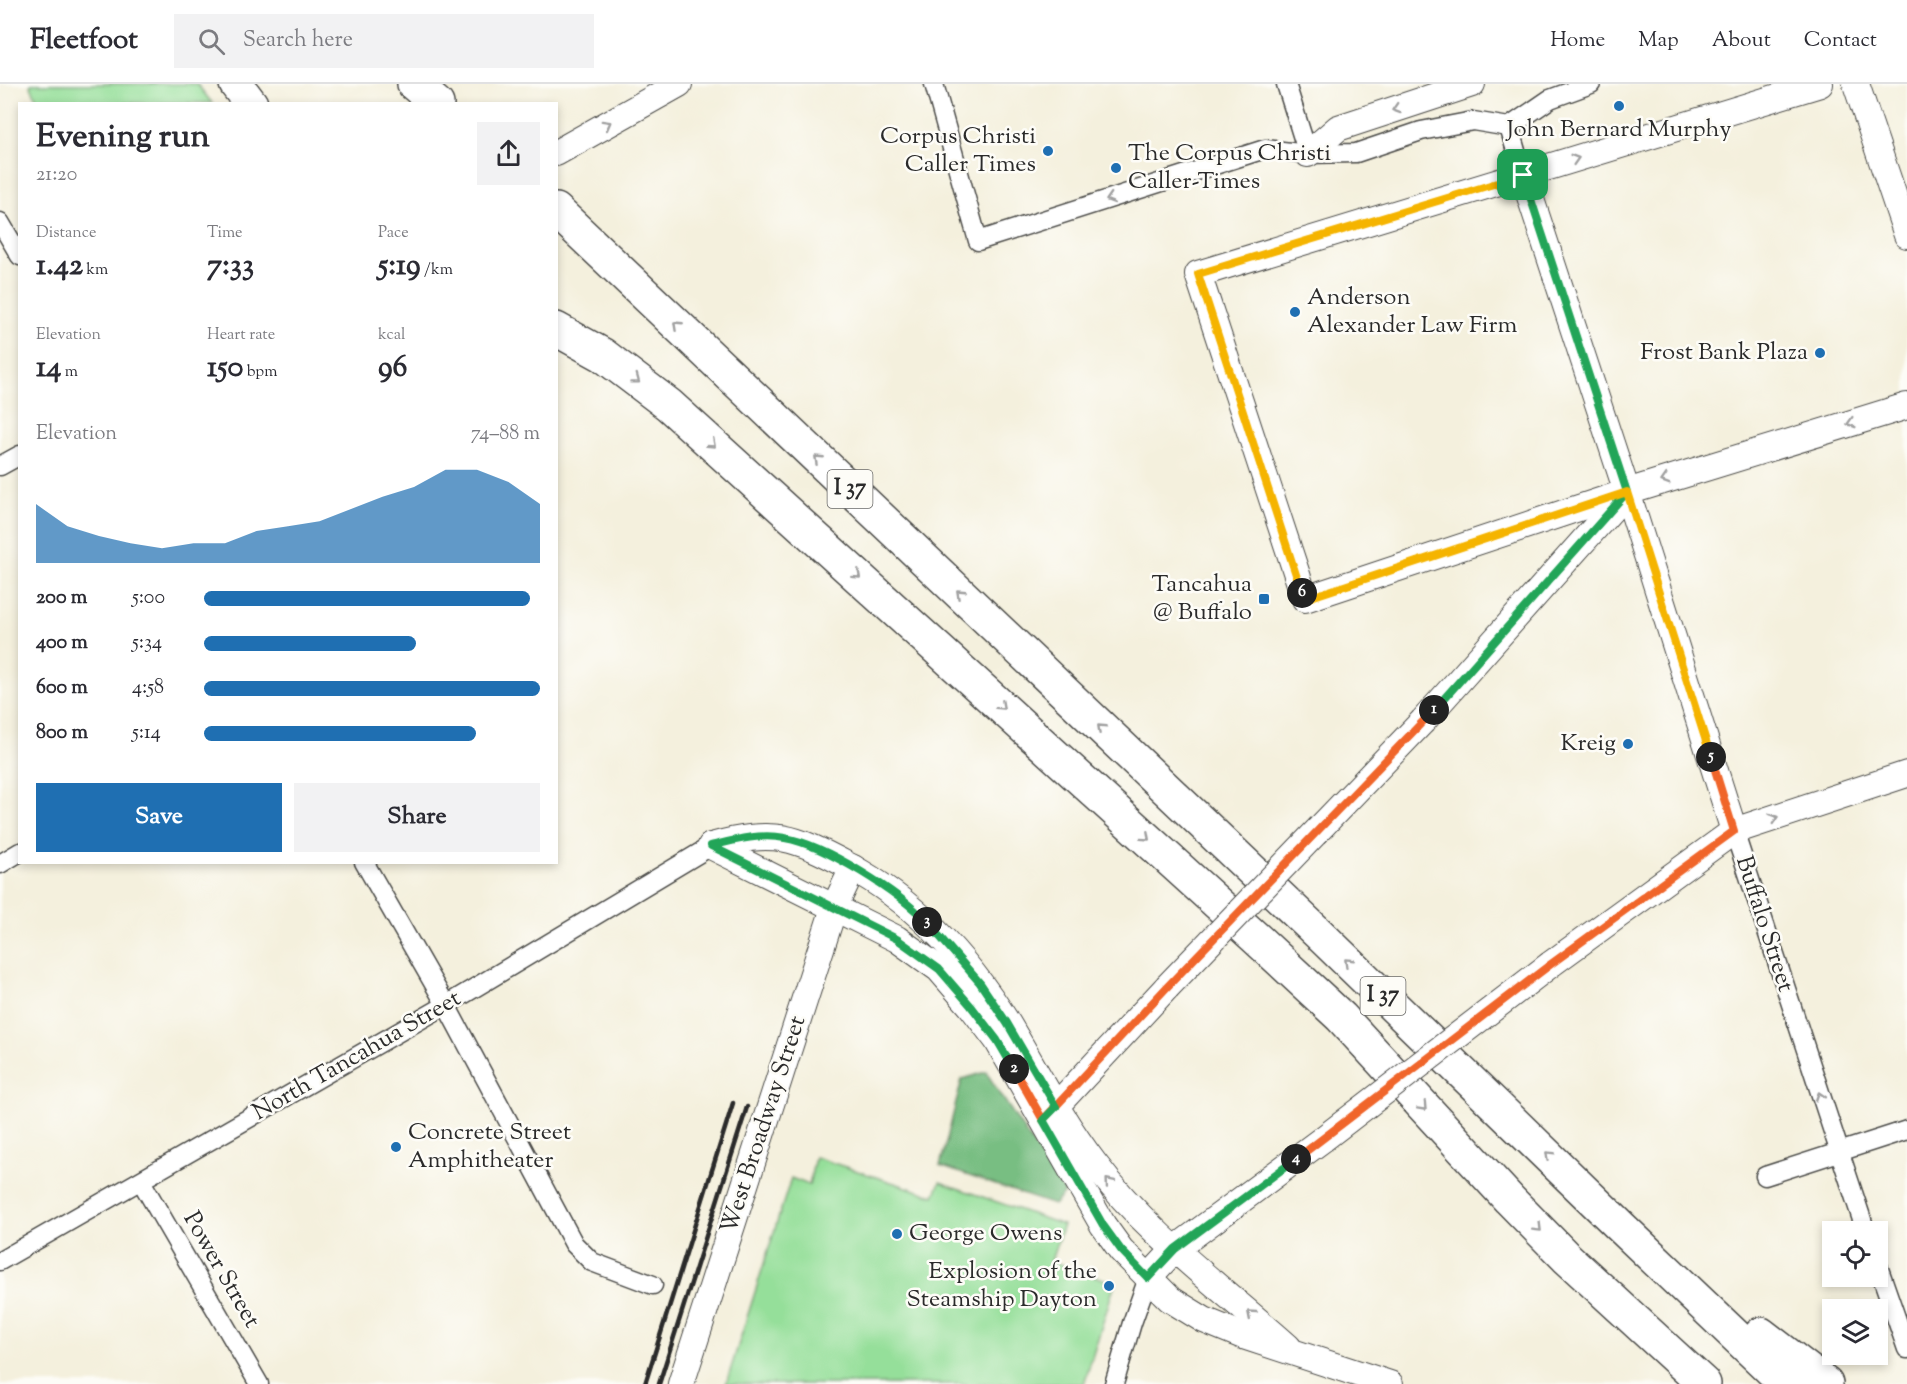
<!DOCTYPE html>
<meta charset="utf-8">
<style>
body{margin:0;font-family:"Sorts Mill Goudy",serif;background:#f2f2f3;color:#2b2b33;height:100vh;display:flex;flex-direction:column;font-size:22px;white-space:nowrap}
*{box-sizing:border-box;margin:0}
p{font-size:20px;color:#7c7c81}
.icon{flex:none;width:33px;height:33px;fill:none;stroke:currentColor;stroke-width:2;stroke-linecap:round;stroke-linejoin:round}
.map{position:relative;flex:1;overflow:hidden}
.sheet{position:absolute;left:18px;top:18px;width:540px;height:762px;display:flex;flex-direction:column;background:#fff;border-radius:0px;box-shadow:0 3px 9px #0003}
.sheet>*{flex:none}
.fabs{position:absolute;left:1822px;top:1137px;display:grid;gap:12px}
.fabs a{display:grid;place-items:center;width:66px;height:66px;border-radius:0px;background:#fff;box-shadow:0 3px 9px #0003;font-size:30px}
.pin{position:absolute;display:grid;place-items:center;width:51px;height:51px;color:#fff;margin:-26px;border-radius:12px;box-shadow:0 3px 9px #0006}
.km{position:absolute;width:30px;height:30px;margin:-15px;border-radius:50%;background:#222;color:#fff;font-size:16px;line-height:30px;text-align:center}
.round{display:grid;place-items:center;flex:none;width:63px;height:63px;border-radius:0px;background:#f2f2f3}
.overview{display:flex;align-items:center;justify-content:space-between;height:102px;padding:0 18px}
h1{font-size:33px;font-weight:700;line-height:45px}
.metrics{display:grid;grid-template-columns:repeat(3,1fr);gap:9px;height:102px;padding:6px 18px}
.metrics div{display:grid;align-content:center}
.metrics b{font-size:30px;font-weight:700}
.metrics small{font-size:16px;font-weight:400}
.metrics p{font-size:16px}
.chart{height:168px;padding:12px 18px}
.chart p{display:flex;justify-content:space-between}
.chart svg{width:100%;height:108px;margin-top:6px;fill:#1f6fb2;opacity:.7}
.cta{display:flex;gap:12px;margin-top:auto;padding:12px 18px}
.cta a{flex:1;height:69px;border-radius:0px;background:#1f6fb2;color:#fff;font-size:24px;font-weight:700;line-height:69px;text-align:center}
.cta a+a{background:#f2f2f3;color:#2b2b33}
ul{padding:0 18px;list-style:none;font-size:20px}
li{display:grid;grid-template-columns:96px 72px 1fr;align-items:center;height:45px}
li i{height:15px;border-radius:8px;background:#1f6fb2}
header{display:flex;align-items:center;gap:36px;box-sizing:border-box;height:84px;padding:0 30px;background:#fff;border-bottom:2px solid #e1e1e2}
header strong{font-size:28px}
nav{display:flex;gap:33px;margin-inline-start:auto;font-size:21px}
.search{width:420px;height:54px;background:#f2f2f3;display:flex;align-items:center;gap:15px;box-sizing:border-box;padding:0 21px;border-radius:0px;color:#7c7c81;font-size:22px}
.map>svg:first-child{display:block}
</style>
<header>
<strong>Fleetfoot</strong>
<div class="search"><svg class="icon" aria-label="search" viewBox="0 0 24 24"><circle cx="10" cy="10" r="6"/><path d="M15 15l6 6"/></svg>Search here</div>
<nav><a>Home</a><a>Map</a><a>About</a><a>Contact</a></nav>
</header>
<div class="map">
<svg width="1907" height="1300" viewBox="0 0 1907 1300">
<rect width="100%" height="100%" fill="#fdfcf7"/>
<filter id="ink" filterUnits="userSpaceOnUse"><feTurbulence type="fractalNoise" baseFrequency=".0167" numOctaves="2"/><feDisplacementMap in="SourceGraphic" scale="12" xChannelSelector="R" yChannelSelector="G"/><feConvolveMatrix kernelMatrix="1 2 1 2 8 2 1 2 1" color-interpolation-filters="sRGB"/></filter>
<filter id="wash" filterUnits="userSpaceOnUse"><feTurbulence type="fractalNoise" baseFrequency=".008" numOctaves="4" result="noise"/><feDisplacementMap in="SourceGraphic" scale="24" xChannelSelector="R" yChannelSelector="G"/><feGaussianBlur stdDeviation="1.35" result="paint"/><feColorMatrix in="noise" values="0 0 0 0 0 0 0 0 0 0 0 0 0 0 0 0 0 1.4 0 .05"/><feComposite in="paint" operator="in"/></filter>
<g filter="url(#wash)">
<rect width="100%" height="100%" fill="#f4f0dd"/>
<!-- green -->
<g fill="#95df9a" stroke="#608562" stroke-width="1.5">
<path d="M 32,0 L 197,0 L 212,19 L 39,19 L 30,1 Z"/>
<path d="M 815,1073 L 934,1112 L 940,1098 L 1063,1141 L 1051,1177 L 1115,1199 L 1084,1300 L 726,1300 L 791,1094 L 809,1101 Z"/>
</g>
<!-- forest -->
<path fill="#78be82" stroke="#527456" stroke-width="1.5" d="M 986,988 L 1065,1109 L 1054,1121 L 940,1082 L 962,995 Z"/>
</g>
<g filter="url(#ink)">
<g fill="none" stroke-linecap="round" stroke-linejoin="round">
<!-- street casing -->
<g stroke="#494946" stroke-width="21">
<g id="street">
<path d="M 934,0 L 978,157 L 1265,65 L 1308,70 L 1356,69 L 1421,47 L 1473,37 L 1509,43"/>
<path d="M 1286,0 L 1308,70"/>
<path d="M 1509,43 L 1550,15 L 1591,0"/>
<path d="M 1509,43 L 1523,91"/>
<path d="M 0,138 L 20,172"/>
<path d="M 0,382 L 20,371"/>
<path d="M 1734,747 L 1866,1148"/>
<path d="M 364,778 L 446,921 L 574,1160 L 592,1178 L 653,1201"/>
<path d="M 0,780 L 20,768"/>
<path d="M 1765,1092 L 1907,1046"/>
<path d="M 141,1097 L 259,1300"/>
<path d="M 0,1177 L 446,921 L 711,762"/>
<path d="M 1878,1182 L 1907,1265"/>
<path d="M 1114,1300 L 1132,1239 L 1148,1194"/>
</g>
</g>
<!-- secondary casing -->
<g stroke="#494946" stroke-width="28">
<g id="secondary">
<path d="M 1820,0 L 1198,190 L 1305,515 L 1627,408 L 1907,322"/>
<path d="M 1856,0 L 1907,151"/>
<path d="M 556,69 L 679,0"/>
<path d="M 1308,70 L 1338,44 L 1472,0"/>
<path d="M 1523,91 L 1627,408 L 1734,747"/>
<path d="M 1423,637 L 1627,408"/>
<path d="M 711,762 L 897,855 L 939,885 L 971,922 L 997,956 L 1103,1141 L 1121,1166 L 1170,1215 L 1204,1236 L 1243,1252 L 1390,1300"/>
<path d="M 711,762 C 775,745 793,752 849,782 C 916,818 968,876 1008,940 C 1036,987 1061,1036 1094,1079 C 1147,1150 1222,1204 1288,1263"/>
<path d="M 1551,880 L 1734,747 L 1907,690"/>
<path d="M 1045,1034 L 1167,903"/>
<path d="M 1148,1194 L 1175,1165 L 1323,1055"/>
<path d="M 681,1300 L 834,824 L 853,784"/>
</g>
</g>
<!-- highway casing -->
<g stroke="#494946" stroke-width="36">
<g id="highway">
<path d="M 236,0 L 251,20"/>
<path d="M 414,0 L 437,20"/>
<path d="M 556,126 L 1318,849 L 1620,1142 L 1786,1300"/>
<path d="M 556,245 L 603,271 L 669,321 L 1258,856 L 1341,933 L 1509,1115 L 1566,1173 L 1704,1300"/>
<path d="M 1761,1250 L 1826,1300"/>
</g>
</g>
<!-- street -->
<use href="#street" stroke="#fff" stroke-width="18"/>
<!-- secondary -->
<use href="#secondary" stroke="#fff" stroke-width="26"/>
<!-- highway -->
<use href="#highway" stroke="#fff" stroke-width="33"/>
<!-- rail -->
<g stroke="#2b2b2b" stroke-width="4.5">
<path d="M 645,1300 L 733,1019"/>
<path d="M 659,1300 L 747,1023"/>
</g>
<!-- secondary-bridge casing -->
<g stroke="#494946" stroke-width="28" stroke-linecap="butt">
<g id="secondary-bridge">
<path d="M 1167,903 L 1423,637"/>
<path d="M 1323,1055 L 1551,880"/>
</g>
</g>
<!-- secondary-bridge -->
<use href="#secondary-bridge" stroke="#fff" stroke-width="26"/>
</g>
<!-- one-way arrows -->
<defs><path id="oneway-chevron" d="M-2-3.5L2.5 0L-2 3.5" fill="none" stroke-width="1.6" stroke-linecap="round" stroke-linejoin="round" transform="scale(1.5)"/></defs>
<g stroke="#a0a0a0">
<use href="#oneway-chevron" transform="translate(1396 25) rotate(162)"/>
<use href="#oneway-chevron" transform="translate(607 40) rotate(-29)"/>
<use href="#oneway-chevron" transform="translate(1575 75) rotate(-17)"/>
<use href="#oneway-chevron" transform="translate(1110 115) rotate(162)"/>
<use href="#oneway-chevron" transform="translate(677 241) rotate(-137)"/>
<use href="#oneway-chevron" transform="translate(636 296) rotate(37)"/>
<use href="#oneway-chevron" transform="translate(1851 339) rotate(163)"/>
<use href="#oneway-chevron" transform="translate(712 360) rotate(42)"/>
<use href="#oneway-chevron" transform="translate(818 375) rotate(-137)"/>
<use href="#oneway-chevron" transform="translate(1665 396) rotate(163)"/>
<use href="#oneway-chevron" transform="translate(857 491) rotate(42)"/>
<use href="#oneway-chevron" transform="translate(960 509) rotate(-137)"/>
<use href="#oneway-chevron" transform="translate(1001 622) rotate(42)"/>
<use href="#oneway-chevron" transform="translate(1101 644) rotate(-137)"/>
<use href="#oneway-chevron" transform="translate(1774 734) rotate(-18)"/>
<use href="#oneway-chevron" transform="translate(1146 753) rotate(42)"/>
<use href="#oneway-chevron" transform="translate(1348 878) rotate(-136)"/>
<use href="#oneway-chevron" transform="translate(1820 1012) rotate(-108)"/>
<use href="#oneway-chevron" transform="translate(1423 1023) rotate(47)"/>
<use href="#oneway-chevron" transform="translate(1549 1071) rotate(-136)"/>
<use href="#oneway-chevron" transform="translate(1109 1098) rotate(-130)"/>
<use href="#oneway-chevron" transform="translate(1538 1144) rotate(45)"/>
<use href="#oneway-chevron" transform="translate(1251 1230) rotate(-139)"/>
</g>
</g>
<g fill="none" stroke-linecap="round" stroke-linejoin="round" filter="url(#ink)">
<!-- split-1 casing -->
<g stroke="#fff" stroke-width="12">
<path id="split-1" d="M 1434,626 L 1627,408 L 1523,91"/>
</g>
<!-- split-2 casing -->
<g stroke="#fff" stroke-width="12">
<path id="split-2" d="M 1014,985 L 1043,1036 L 1167,903 L 1434,626"/>
</g>
<!-- split-3 casing -->
<g stroke="#fff" stroke-width="12">
<path id="split-3" d="M 927,838 C 899,808 825,761 785,754 C 760,749 735,756 711,762 L 897,855 L 939,885 L 971,922 L 997,956 L 1014,985"/>
</g>
<!-- split-4 casing -->
<g stroke="#fff" stroke-width="12">
<path id="split-4" d="M 927,838 L 980,899 L 1007,939 L 1056,1023 L 1043,1036 L 1103,1141 L 1121,1166 L 1148,1194 L 1175,1165 L 1296,1075"/>
</g>
<!-- split-5 casing -->
<g stroke="#fff" stroke-width="12">
<path id="split-5" d="M 1296,1075 L 1551,880 L 1734,747 L 1711,673"/>
</g>
<!-- split-6 casing -->
<g stroke="#fff" stroke-width="12">
<path id="split-6" d="M 1302,509 L 1305,515 L 1627,408 L 1711,673"/>
</g>
<!-- split-7 casing -->
<g stroke="#fff" stroke-width="12">
<path id="split-7" d="M 1302,509 L 1198,190 L 1523,91"/>
</g>
<!-- split-1 -->
<use href="#split-1" stroke="#22a559" stroke-width="8"/>
<!-- split-2 -->
<use href="#split-2" stroke="#f0652b" stroke-width="8"/>
<!-- split-3 -->
<use href="#split-3" stroke="#22a559" stroke-width="8"/>
<!-- split-4 -->
<use href="#split-4" stroke="#22a559" stroke-width="8"/>
<!-- split-5 -->
<use href="#split-5" stroke="#f0652b" stroke-width="8"/>
<!-- split-6 -->
<use href="#split-6" stroke="#f5b400" stroke-width="8"/>
<!-- split-7 -->
<use href="#split-7" stroke="#f5b400" stroke-width="8"/>
</g>
<!-- markers -->
<g fill="#1f6fb2" stroke="#fdfcf7" stroke-width="2">
<circle cx="1619" cy="22" r="6"/>
<circle cx="1048" cy="67" r="6"/>
<circle cx="1116" cy="84" r="6"/>
<circle cx="1295" cy="228" r="6"/>
<circle cx="1820" cy="269" r="6"/>
<rect x="1258" y="509" width="12" height="12" rx="3"/>
<circle cx="1628" cy="660" r="6"/>
<circle cx="396" cy="1063" r="6"/>
<circle cx="897" cy="1150" r="6"/>
<circle cx="1109" cy="1202" r="6"/>
</g>
<g text-anchor="middle" dominant-baseline="central" stroke-width="5" stroke-linejoin="round" paint-order="stroke">
<!-- shield labels -->
<g fill="#fdfcf7" stroke="#6a6a68" stroke-width="1.5">
<rect x="827.5" y="386" width="45" height="38" rx="4.5"/>
<rect x="1360.5" y="893" width="45" height="38" rx="4.5"/>
</g>
<g font-size="22" font-weight="bold" fill="#2b2b2b">
<text x="850" y="405">I 37</text>
<text x="1383" y="912">I 37</text>
</g>
<!-- poi labels -->
<g font-size="24" fill="#2b2b2b" stroke="#fdfcf7" text-anchor="end">
<text x="1619" y="46" text-anchor="middle">John Bernard Murphy</text>
<text x="1036" y="53">Corpus Christi<tspan x="1036" dy="28">Caller Times</tspan></text>
<text x="1128" y="70" text-anchor="start">The Corpus Christi<tspan x="1128" dy="28">Caller-Times</tspan></text>
<text x="1307" y="214" text-anchor="start">Anderson<tspan x="1307" dy="28">Alexander Law Firm</tspan></text>
<text x="1808" y="269">Frost Bank Plaza</text>
<text x="1252" y="501">Tancahua<tspan x="1252" dy="28">@ Buffalo</tspan></text>
<text x="1616" y="660">Kreig</text>
<text x="408" y="1049" text-anchor="start">Concrete Street<tspan x="408" dy="28">Amphitheater</tspan></text>
<text x="909" y="1150" text-anchor="start">George Owens</text>
<text x="1097" y="1188">Explosion of the<tspan x="1097" dy="28">Steamship Dayton</tspan></text>
</g>
<!-- street labels -->
<g font-size="24" fill="#2b2b2b" stroke="#fdfcf7">
<text transform="translate(1764 840) rotate(72)">Buffalo Street</text>
<text transform="translate(357 972) rotate(-30)">North Tancahua Street</text>
<text transform="translate(764 1041) rotate(-72)">West Broadway Street</text>
<text transform="translate(221 1186) rotate(60)">Power Street</text>
</g>
</g>
</svg>
<div class="fabs">
<a><svg class="icon" aria-label="locate" viewBox="0 0 24 24"><circle cx="12" cy="12" r="6"/><path d="M12 2v4M12 18v4M2 12h4M18 12h4"/></svg></a>
<a><svg class="icon" aria-label="layers" viewBox="0 0 24 24"><path d="M12 4l9 5-9 5-9-5zM3 14l9 5 9-5"/></svg></a>
</div>
<div class="pin" style="left:1523px;top:91px;background:#1e9e55"><svg class="icon" aria-label="arrive" viewBox="0 0 24 24"><path d="M6 21V4h12l-3 4 3 4H6"/></svg></div>
<b class="km" style="left:1434px;top:626px">1</b>
<b class="km" style="left:1014px;top:985px">2</b>
<b class="km" style="left:927px;top:838px">3</b>
<b class="km" style="left:1296px;top:1075px">4</b>
<b class="km" style="left:1711px;top:673px">5</b>
<b class="km" style="left:1302px;top:509px">6</b>
<section class="sheet">
<div class="overview"><div><h1>Evening run</h1><p>21:20</p></div><a class="round"><svg class="icon" aria-label="share" viewBox="0 0 24 24"><path d="M12 15V3M7 8l5-5 5 5M5 13v7h14v-7"/></svg></a></div>
<div class="metrics">
<div><p>Distance</p><b>1.42<small> km</small></b></div>
<div><p>Time</p><b>7:33</b></div>
<div><p>Pace</p><b>5:19<small> /km</small></b></div>
</div>
<div class="metrics">
<div><p>Elevation</p><b>14<small> m</small></b></div>
<div><p>Heart rate</p><b>150<small> bpm</small></b></div>
<div><p>kcal</p><b>96</b></div>
</div>
<div class="chart"><p><span>Elevation</span>74–88 m</p>
<svg viewBox="0 0 160 44" preserveAspectRatio="none"><path d="M0 44V20L10 29L20 33L30 36L40 38L50 36L60 36L70 31L80 29L90 27L100 22L110 17L120 13L130 6L140 6L150 11L160 20V44z"/></svg>
</div>
<ul>
<li><b>200 m</b>5:00<i style="width:97%"></i></li>
<li><b>400 m</b>5:34<i style="width:63%"></i></li>
<li><b>600 m</b>4:58<i style="width:100%"></i></li>
<li><b>800 m</b>5:14<i style="width:81%"></i></li>
</ul>
<div class="cta"><a>Save</a><a>Share</a></div>
</section>
</div>
